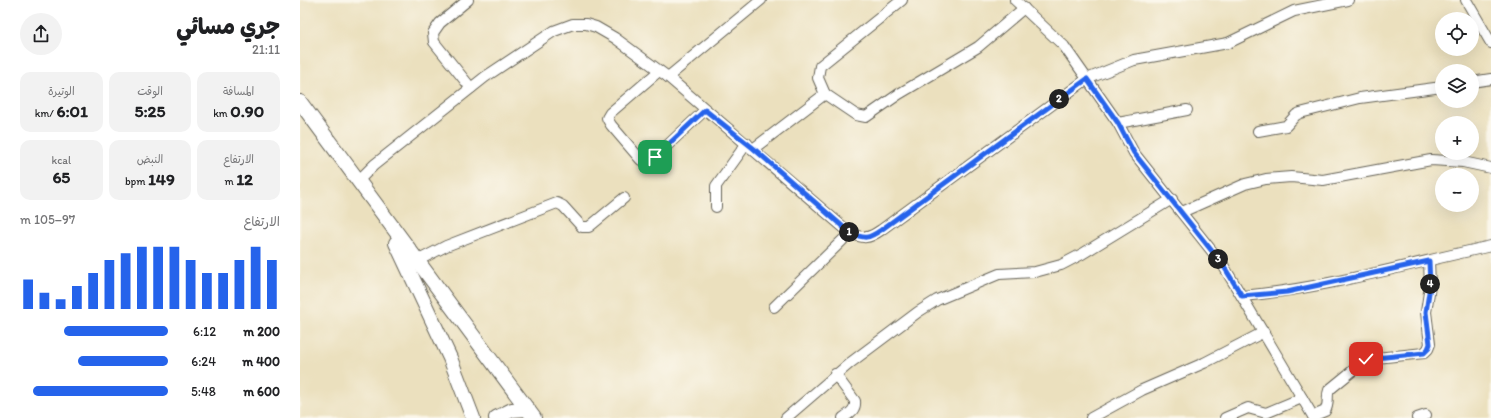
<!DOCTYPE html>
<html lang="ar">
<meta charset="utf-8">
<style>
body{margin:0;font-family:Itim,"Playpen Sans Arabic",sans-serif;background:#f2f2f2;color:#202124;direction:rtl;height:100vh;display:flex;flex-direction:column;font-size:15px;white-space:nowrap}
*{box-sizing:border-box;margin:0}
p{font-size:13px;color:#757577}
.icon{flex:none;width:22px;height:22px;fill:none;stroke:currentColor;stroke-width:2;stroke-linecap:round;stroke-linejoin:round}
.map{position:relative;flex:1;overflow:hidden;direction:ltr}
.drawer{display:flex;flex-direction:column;background:#fff;width:300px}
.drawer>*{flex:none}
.controls{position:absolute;left:1135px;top:12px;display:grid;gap:8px}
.controls a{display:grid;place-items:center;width:44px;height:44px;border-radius:50%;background:#fff;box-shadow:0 4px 16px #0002;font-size:20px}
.pin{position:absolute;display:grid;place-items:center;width:34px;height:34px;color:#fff;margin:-17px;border-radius:8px;box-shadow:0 2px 6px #0006}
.km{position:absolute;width:20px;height:20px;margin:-10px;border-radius:50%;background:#222;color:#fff;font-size:11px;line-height:20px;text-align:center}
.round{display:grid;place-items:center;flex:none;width:42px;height:42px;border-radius:21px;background:#f2f2f2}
.headline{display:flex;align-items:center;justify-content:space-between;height:68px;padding:0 20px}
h1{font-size:22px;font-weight:800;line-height:30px}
.metrics{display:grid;grid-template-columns:repeat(3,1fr);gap:6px;height:68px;padding:4px 20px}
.metrics div{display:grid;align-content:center;border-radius:10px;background:#f2f2f2;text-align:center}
.metrics b{font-size:17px;font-weight:800}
.metrics small{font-size:11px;font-weight:400}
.metrics p{font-size:11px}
.chart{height:112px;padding:8px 20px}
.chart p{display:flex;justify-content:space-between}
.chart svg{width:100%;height:72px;margin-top:4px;stroke:#2563eb;stroke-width:6}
ul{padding:0 20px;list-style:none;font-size:13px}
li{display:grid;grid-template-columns:64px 48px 1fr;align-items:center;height:30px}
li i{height:10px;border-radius:5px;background:#2563eb}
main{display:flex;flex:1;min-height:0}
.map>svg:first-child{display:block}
</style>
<main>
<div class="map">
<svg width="1191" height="418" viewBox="0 0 1191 418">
<rect width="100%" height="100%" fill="#fbf7ec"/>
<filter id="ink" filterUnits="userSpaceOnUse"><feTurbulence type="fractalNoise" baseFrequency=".025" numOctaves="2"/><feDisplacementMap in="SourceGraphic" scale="8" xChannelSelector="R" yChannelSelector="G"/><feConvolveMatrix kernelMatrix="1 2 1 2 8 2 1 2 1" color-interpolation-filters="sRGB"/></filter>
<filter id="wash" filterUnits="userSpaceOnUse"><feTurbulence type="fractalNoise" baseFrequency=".012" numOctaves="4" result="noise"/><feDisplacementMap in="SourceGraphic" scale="16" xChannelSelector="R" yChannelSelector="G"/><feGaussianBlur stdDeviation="0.9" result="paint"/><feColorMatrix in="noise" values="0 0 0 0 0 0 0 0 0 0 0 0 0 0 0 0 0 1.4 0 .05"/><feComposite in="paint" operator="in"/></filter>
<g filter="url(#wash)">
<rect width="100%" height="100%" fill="#ebe0be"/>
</g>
<g filter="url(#ink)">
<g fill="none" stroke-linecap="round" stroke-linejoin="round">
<!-- street casing -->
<g stroke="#646155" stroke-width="12">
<g id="street">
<path d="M 168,0 L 140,23 L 133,33 L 134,42 L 171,88"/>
<path d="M 715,0 L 764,46 L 818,123 L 834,153 L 923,265 L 1014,418"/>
<path d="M 1166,0 L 1191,43"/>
<path d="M 359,71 L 310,113 L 307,118 L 311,125 L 341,160 L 349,160 L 355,157 L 405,110"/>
<path d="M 368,77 L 461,0"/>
<path d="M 1172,82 L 1191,79"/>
<path d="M 525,94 L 556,115 L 566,117 L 599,94 L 678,47 L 724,8"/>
<path d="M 818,123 L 887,110"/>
<path d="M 958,131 L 986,126 L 996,115 L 1000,113 L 1060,98 L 1142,87"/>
<path d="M 453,149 L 525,94 L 518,78 L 520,66 L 602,0"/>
<path d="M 58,181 L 74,165 L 185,77 L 254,31 L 273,24 L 286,24 L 296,27 L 315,38 L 368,77 L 550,233 C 564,239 568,239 581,230 L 787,79 L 834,60 L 928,43 L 994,11 L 1048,0"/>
<path d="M 416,207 L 416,186 L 447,143"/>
<path d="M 882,212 L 945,184 L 966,179 L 991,177 L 1023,180 L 1131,160 L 1163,162 L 1191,168"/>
<path d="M 117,261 L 146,246 L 257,203 L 263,206 L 282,227 L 289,227 L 324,198"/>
<path d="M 943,296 C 1027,288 1109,264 1191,246"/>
<path d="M 474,307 L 550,233"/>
<path d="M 535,374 L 555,401 C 556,410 550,413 543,418"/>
<path d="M 1013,416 L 1025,411 C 1030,403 1026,397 1029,390 L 1067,359 L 1124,353 L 1128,349 L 1130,344 L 1126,312 L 1130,286 L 1129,261"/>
<path d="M 486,418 L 550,363 L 618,312 L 637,300 L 699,274 L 735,272 L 761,265 L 782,254 L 872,199"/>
<path d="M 791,418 L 842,390 L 904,363 L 964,332"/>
<path d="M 925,418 L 948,408 L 966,413 L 1002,398"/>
<path d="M 1117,418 L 1126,415"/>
</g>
</g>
<!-- secondary casing -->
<g stroke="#646155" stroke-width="16">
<g id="secondary">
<path d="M 0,102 L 234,418"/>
<path d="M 96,243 L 150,358 L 173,418"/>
<path d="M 196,418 L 212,410 L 228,409"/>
</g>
</g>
<!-- street -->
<use href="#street" stroke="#fff" stroke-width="10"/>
<!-- secondary -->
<use href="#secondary" stroke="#fff" stroke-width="14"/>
</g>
</g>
<g fill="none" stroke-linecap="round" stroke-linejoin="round" filter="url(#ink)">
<!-- route casing -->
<g stroke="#fff" stroke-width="8">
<path id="route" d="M 355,157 L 405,110 L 453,148 L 550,233 C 565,239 568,239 581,230 L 787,79 L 818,123 L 834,153 L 923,265 L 942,296 L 987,292 L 1129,261 L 1130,286 L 1126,312 L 1130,344 L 1128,349 L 1124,353 L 1066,359"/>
</g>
<!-- route -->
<use href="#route" stroke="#2563eb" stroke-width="5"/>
</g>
</svg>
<div class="controls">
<a><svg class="icon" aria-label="locate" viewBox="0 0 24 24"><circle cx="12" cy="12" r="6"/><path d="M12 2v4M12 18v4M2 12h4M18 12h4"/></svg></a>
<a><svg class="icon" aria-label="layers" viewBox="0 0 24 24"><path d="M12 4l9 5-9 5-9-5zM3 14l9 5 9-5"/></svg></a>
<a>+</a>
<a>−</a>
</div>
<div class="pin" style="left:355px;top:157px;background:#1e9e55"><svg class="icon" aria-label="arrive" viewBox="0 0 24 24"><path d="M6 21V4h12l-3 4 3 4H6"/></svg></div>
<div class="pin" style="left:1066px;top:359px;background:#d93025"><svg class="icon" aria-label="check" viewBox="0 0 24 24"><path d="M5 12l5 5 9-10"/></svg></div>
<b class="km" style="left:549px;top:232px">1</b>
<b class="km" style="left:759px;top:99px">2</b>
<b class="km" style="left:918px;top:259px">3</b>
<b class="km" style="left:1130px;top:284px">4</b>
</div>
<section class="drawer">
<div class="headline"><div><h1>جري مسائي</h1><p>21:11</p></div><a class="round"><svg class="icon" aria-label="share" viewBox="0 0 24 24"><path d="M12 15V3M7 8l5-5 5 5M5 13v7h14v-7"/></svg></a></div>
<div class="metrics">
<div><p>المسافة</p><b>0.90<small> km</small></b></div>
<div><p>الوقت</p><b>5:25</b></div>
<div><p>الوتيرة</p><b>6:01<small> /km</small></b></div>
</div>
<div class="metrics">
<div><p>الارتفاع</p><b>12<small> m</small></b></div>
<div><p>النبض</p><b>149<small> bpm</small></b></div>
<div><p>kcal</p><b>65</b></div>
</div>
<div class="chart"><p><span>الارتفاع</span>97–105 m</p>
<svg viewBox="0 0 160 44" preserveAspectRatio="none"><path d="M5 44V26M15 44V34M25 44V38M35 44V30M45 44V22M55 44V14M65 44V10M75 44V6M85 44V6M95 44V6M105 44V14M115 44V22M125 44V22M135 44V14M145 44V6M155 44V14"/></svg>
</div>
<ul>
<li><b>200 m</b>6:12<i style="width:70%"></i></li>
<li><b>400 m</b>6:24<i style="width:61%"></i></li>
<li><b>600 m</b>5:48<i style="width:91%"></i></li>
</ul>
</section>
</main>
